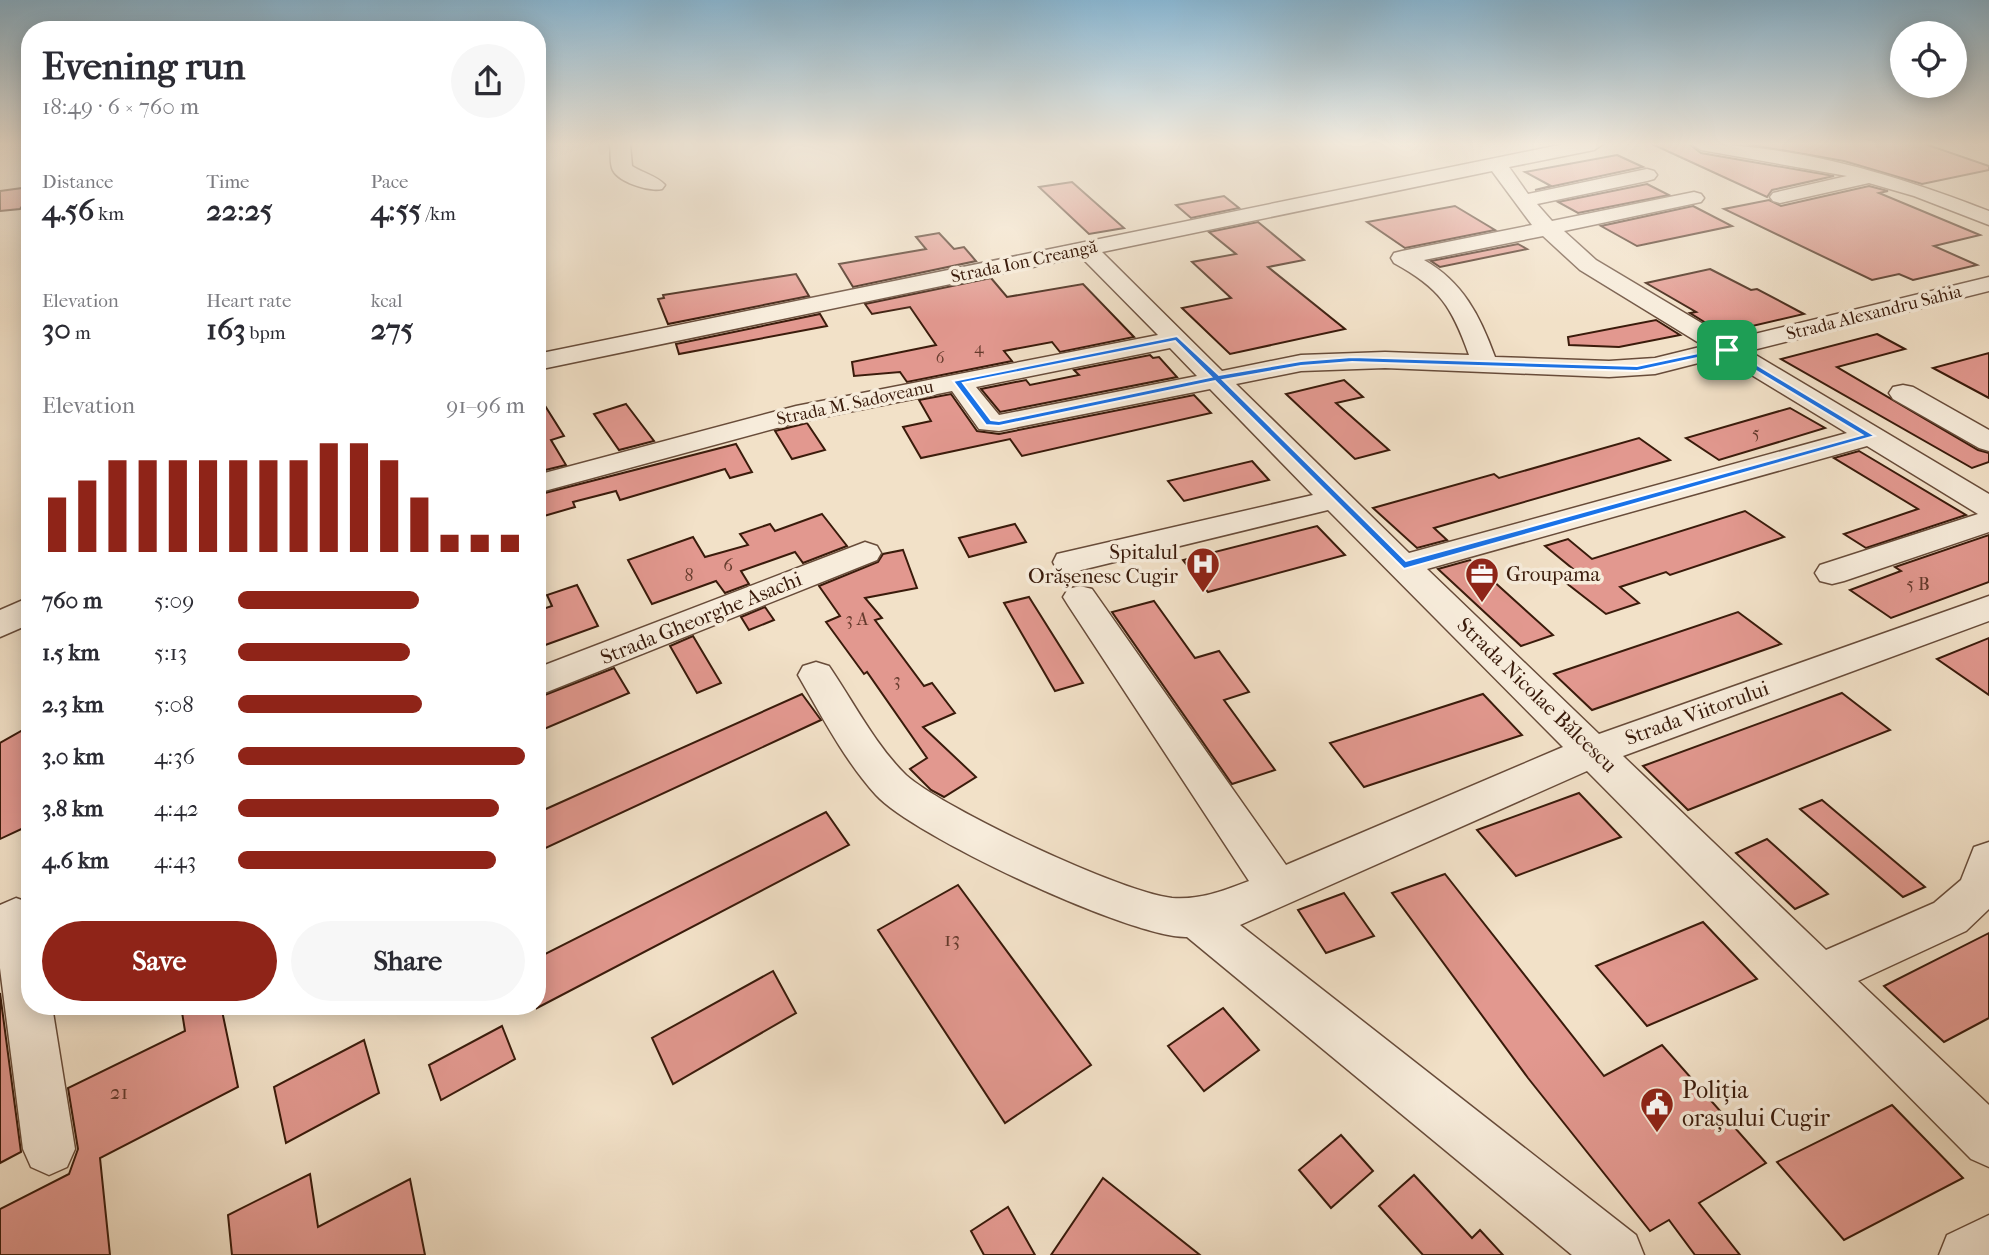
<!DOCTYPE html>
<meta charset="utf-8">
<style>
body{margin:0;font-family:"IM FELL French Canon",serif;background:#f7f7f7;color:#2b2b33;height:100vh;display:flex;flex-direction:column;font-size:26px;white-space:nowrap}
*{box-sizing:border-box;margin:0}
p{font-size:23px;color:#7c7c81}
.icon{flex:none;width:38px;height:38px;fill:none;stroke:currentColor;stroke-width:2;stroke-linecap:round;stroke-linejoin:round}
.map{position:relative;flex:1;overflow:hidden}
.details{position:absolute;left:21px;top:21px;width:525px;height:994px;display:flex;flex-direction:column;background:#fff;border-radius:28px;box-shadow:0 4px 18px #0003}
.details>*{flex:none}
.tools{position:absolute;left:1890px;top:21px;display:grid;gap:14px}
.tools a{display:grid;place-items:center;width:77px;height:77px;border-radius:50%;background:#fff;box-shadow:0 4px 18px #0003;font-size:35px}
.pin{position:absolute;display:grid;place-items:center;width:60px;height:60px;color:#fff;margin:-30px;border-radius:14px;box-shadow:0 4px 10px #0006}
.round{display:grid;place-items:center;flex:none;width:74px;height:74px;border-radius:37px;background:#f7f7f7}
.summary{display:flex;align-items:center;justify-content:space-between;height:119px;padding:0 21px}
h1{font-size:38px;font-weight:800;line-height:52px}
.stats{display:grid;grid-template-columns:repeat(3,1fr);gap:10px;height:119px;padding:7px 21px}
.stats div{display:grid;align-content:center}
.stats b{font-size:30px;font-weight:800}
.stats small{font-size:19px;font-weight:400}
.stats p{font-size:19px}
.chart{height:196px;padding:14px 21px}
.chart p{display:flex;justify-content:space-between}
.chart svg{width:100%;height:126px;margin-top:7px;stroke:#8f2418;stroke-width:6}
.primary-button{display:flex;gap:14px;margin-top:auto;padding:14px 21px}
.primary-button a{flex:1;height:80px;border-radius:42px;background:#8f2418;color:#fff;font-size:28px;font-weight:800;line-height:80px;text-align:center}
.primary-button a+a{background:#f7f7f7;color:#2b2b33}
ul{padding:0 21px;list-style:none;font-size:23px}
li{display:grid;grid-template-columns:112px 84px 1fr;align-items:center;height:52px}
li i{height:18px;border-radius:9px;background:#8f2418}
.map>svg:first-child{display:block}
</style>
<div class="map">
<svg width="1989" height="1255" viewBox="0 0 1989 1255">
<rect width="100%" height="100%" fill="#f2e1c8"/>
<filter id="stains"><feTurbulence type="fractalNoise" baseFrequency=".00286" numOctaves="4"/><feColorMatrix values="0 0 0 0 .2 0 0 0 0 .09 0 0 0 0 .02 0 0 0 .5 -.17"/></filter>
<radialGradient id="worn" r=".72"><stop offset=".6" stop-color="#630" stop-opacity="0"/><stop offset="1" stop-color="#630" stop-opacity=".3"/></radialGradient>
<!-- building -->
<g fill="#e2988f" stroke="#3a1b0b" stroke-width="2">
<path d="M 1652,144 L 1689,144 L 1701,153 L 1834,176 L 1772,190 L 1767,197 Z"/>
<path d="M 1746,144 L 1925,144 L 1989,166 L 1989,170 L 1922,184 L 1844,161 Z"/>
<path d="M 1617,155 L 1643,167 L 1535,190 L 1551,186 L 1525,172 Z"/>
<path d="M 1072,182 L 1124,228 L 1089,234 L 1039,187 Z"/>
<path d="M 1647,184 L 1669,195 L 1578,213 L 1558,202 Z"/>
<path d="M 1869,186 L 1888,191 L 1879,193 L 1980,235 L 1934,246 L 1977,265 L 1913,280 L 1899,274 L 1872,280 L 1724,209 L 1769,200 L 1781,206 Z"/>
<path d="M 30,187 L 30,195 L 20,209 L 0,211 L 0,191 Z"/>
<path d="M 1224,196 L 1239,208 L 1191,218 L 1176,205 Z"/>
<path d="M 1455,206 L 1495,230 L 1405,248 L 1367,222 Z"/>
<path d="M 1693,206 L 1732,226 L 1637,246 L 1601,226 Z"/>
<path d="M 1258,222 L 1304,260 L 1268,267 L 1345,329 L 1230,354 L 1182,308 L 1231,298 L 1192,262 L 1236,254 L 1209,232 Z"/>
<path d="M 939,233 L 954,249 L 964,247 L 976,261 L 853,287 L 839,264 L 926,249 L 916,237 Z"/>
<path d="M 1518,244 L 1527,249 L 1440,267 L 1431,261 Z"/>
<path d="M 1710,269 L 1751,290 L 1757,289 L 1804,314 L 1731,331 L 1722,326 L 1714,328 L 1690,313 L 1696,312 L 1646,283 Z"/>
<path d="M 796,274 L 809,296 L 668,324 L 658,299 L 664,298 L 663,295 Z"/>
<path d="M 991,278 L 1007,297 L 1083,284 L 1134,337 L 1060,352 L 1052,342 L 1004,351 L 1012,361 L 907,382 L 900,372 L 854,376 L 852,362 L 936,345 L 910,307 L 872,314 L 865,304 Z"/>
<path d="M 820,314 L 827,326 L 679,354 L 676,344 Z"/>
<path d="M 1656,320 L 1680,335 L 1619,347 L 1569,345 L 1568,337 Z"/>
<path d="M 1877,334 L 1905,349 L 1837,367 L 1978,450 L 1989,453 L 1989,462 L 1972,468 L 1781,359 Z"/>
<path d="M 1989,353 L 1989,398 L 1933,368 Z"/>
<path d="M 1150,355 L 1153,358 L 1159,357 L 1177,377 L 1000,412 L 981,389 L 1026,380 L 1030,385 L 1079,375 L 1074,370 Z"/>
<path d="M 1344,380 L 1363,397 L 1336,403 L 1389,450 L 1355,459 L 1286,394 Z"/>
<path d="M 537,393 L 564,436 L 551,440 L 566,465 L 537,472 Z"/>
<path d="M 951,394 L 977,431 L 999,434 L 1194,395 L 1211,413 L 1022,456 L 1010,439 L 921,458 L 903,427 L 931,421 L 919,400 Z"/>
<path d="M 626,404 L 654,441 L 619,450 L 594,414 Z"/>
<path d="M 1790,408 L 1825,428 L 1719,460 L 1686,438 Z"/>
<path d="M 807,423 L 825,450 L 792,459 L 775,431 Z"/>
<path d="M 1639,438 L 1670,460 L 1434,528 L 1447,540 L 1417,548 L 1373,508 L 1494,474 L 1499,478 Z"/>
<path d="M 736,444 L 752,472 L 730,478 L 725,469 L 620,500 L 616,491 L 573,502 L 575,507 L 544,516 L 537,495 Z"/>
<path d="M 1859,451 L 1966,515 L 1866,548 L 1844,534 L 1918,509 L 1834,458 Z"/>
<path d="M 1252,461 L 1269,480 L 1184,501 L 1168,481 Z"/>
<path d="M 1745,511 L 1784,537 L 1670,575 L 1666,572 L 1620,587 L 1639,603 L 1606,614 L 1556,575 L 1573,569 L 1545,546 L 1568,539 L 1592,559 Z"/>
<path d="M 822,514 L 847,546 L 803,563 L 795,552 L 741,571 L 749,584 L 725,593 L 716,581 L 652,604 L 628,560 L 693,537 L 705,557 L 748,545 L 740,534 L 770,524 L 775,531 Z"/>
<path d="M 1015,524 L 1026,542 L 969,557 L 959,538 Z"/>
<path d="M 1317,526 L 1345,555 L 1208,592 L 1183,560 Z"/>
<path d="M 1989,535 L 1989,582 L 1891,618 L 1850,590 L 1901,571 L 1895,567 Z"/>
<path d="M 903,550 L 917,588 L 865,598 L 882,618 L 875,620 L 924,686 L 932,683 L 955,713 L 923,727 L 976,777 L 944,797 L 931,790 L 910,769 L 927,758 L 867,672 L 864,674 L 826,622 L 840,616 L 819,586 L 878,562 L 883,554 Z"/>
<path d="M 1470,560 L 1553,635 L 1521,646 L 1438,569 Z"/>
<path d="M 577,585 L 598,626 L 537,648 L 537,611 L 552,606 L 547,595 Z"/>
<path d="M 1029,597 L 1083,683 L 1055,691 L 1004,603 Z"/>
<path d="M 1154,601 L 1195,658 L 1219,651 L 1249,692 L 1224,700 L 1275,770 L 1232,784 L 1112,612 Z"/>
<path d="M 765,607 L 774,620 L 749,630 L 741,617 Z"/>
<path d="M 1738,612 L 1781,644 L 1592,710 L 1554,674 Z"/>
<path d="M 693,636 L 721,683 L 697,693 L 670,646 Z"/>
<path d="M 1989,638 L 1989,695 L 1937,659 Z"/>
<path d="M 614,668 L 629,693 L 537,732 L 537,698 Z"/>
<path d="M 1842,693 L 1890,730 L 1688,810 L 1643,766 Z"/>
<path d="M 802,694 L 821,720 L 537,852 L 537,813 Z"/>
<path d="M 1483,694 L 1522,735 L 1364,787 L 1330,743 Z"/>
<path d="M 30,726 L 30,825 L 0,839 L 0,743 Z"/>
<path d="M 1579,793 L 1621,837 L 1516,876 L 1477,830 Z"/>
<path d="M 1822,800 L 1925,887 L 1903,897 L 1800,809 Z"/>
<path d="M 826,812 L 849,845 L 537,1008 L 537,958 Z"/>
<path d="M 1767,839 L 1828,894 L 1795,909 L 1736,853 Z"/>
<path d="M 1445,874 L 1604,1076 L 1662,1045 L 1766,1163 L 1699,1203 L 1740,1255 L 1695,1255 L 1669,1220 L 1650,1231 L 1528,1078 L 1392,893 Z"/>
<path d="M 958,885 L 1091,1065 L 1005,1123 L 878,930 Z"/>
<path d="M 1344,893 L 1374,936 L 1326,953 L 1298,910 Z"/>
<path d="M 1703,922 L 1757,979 L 1647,1026 L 1596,966 Z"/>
<path d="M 1989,933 L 1989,1018 L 1944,1042 L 1884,986 Z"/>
<path d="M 773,971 L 796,1013 L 673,1084 L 652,1038 Z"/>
<path d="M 0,993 L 21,1152 L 0,1163 Z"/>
<path d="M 181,1006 L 221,1006 L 238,1087 L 100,1158 L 110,1255 L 0,1255 L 0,1209 L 69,1174 L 78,1149 L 68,1088 L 185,1031 Z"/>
<path d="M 1223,1008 L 1259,1050 L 1204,1091 L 1168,1046 Z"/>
<path d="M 502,1026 L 515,1059 L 441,1100 L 429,1065 Z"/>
<path d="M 364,1040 L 379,1093 L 286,1143 L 274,1087 Z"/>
<path d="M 1892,1105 L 1963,1178 L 1844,1240 L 1777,1162 Z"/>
<path d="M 1341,1135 L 1373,1171 L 1331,1208 L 1299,1170 Z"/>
<path d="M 310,1174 L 318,1227 L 410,1179 L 425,1255 L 232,1255 L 228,1215 Z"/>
<path d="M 1414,1175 L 1472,1238 L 1480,1230 L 1503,1255 L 1423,1255 L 1379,1206 Z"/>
<path d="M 1103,1178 L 1200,1255 L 1051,1255 Z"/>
<path d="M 1008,1207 L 1035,1255 L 984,1255 L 971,1231 Z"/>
</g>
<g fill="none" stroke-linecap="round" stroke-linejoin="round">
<!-- minor casing -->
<g stroke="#684c3a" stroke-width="3">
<g id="minor">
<path d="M 610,144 L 630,144 L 632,166 C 641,172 659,177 665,185 L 662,189 C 650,192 616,182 612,168 C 610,161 611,152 610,144 Z"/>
<path d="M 1564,144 L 1603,144 L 1594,150 L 1509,167 L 1528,194 L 1647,169 L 1654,171 L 1657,175 L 1654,179 L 1647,181 L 1537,204 L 1552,221 L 1694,192 L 1701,194 L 1704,198 L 1701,202 L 1564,231 L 1596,260 L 1730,340 L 1989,277 L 1989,291 L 1749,351 L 1989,494 L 1989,532 L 1844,581 L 1832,584 L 1820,581 L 1815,573 L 1820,565 L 1978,514 L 1867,446 L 1427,569 L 1599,734 L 1989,596 L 1989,621 L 1623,756 L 1826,950 L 1934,903 L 1961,880 L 1974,847 L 1989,842 L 1989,909 L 1966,931 L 1858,981 L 1989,1105 L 1989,1167 L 1971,1159 L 1587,771 L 1240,925 L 1636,1235 L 1644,1255 L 1572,1255 L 1187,937 C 1133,939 913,836 876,795 C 845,761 821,715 798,675 L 803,666 L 816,662 L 829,666 C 853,701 875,745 906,775 C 944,809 1122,893 1172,898 C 1200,900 1223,891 1249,881 L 1068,605 L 1063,597 L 1068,589 L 1080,586 L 1092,589 L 1286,865 L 1563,747 L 1328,510 L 1069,573 L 1057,570 L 1053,562 L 1057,554 L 1313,495 L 1210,389 L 999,431 L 979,429 L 952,391 L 799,422 L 537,493 L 537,475 L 796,406 L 1158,335 L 1081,257 L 537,370 L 537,354 ZM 1492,171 L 1532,225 L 1402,251 L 1394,253 L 1391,258 L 1394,263 C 1440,288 1452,307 1469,355 L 1385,352 L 1301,355 L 1222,371 L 1102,252 ZM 1543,236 L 1580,270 L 1704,346 L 1655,358 L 1609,361 L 1495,357 C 1480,316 1463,282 1424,260 ZM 1170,348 L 1197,376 L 999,415 L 976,387 ZM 1722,357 L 1847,433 L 1409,553 L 1236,384 L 1301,371 L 1385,368 L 1609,377 L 1655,374 Z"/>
<path d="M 1692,144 C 1794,144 1894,174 1989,211 L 1989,225 L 1914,196 L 1869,183 L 1780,203 L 1773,201 L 1770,197 L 1773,193 L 1847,176 L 1701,150 Z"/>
<path d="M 1903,385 L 1913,387 L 1989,430 L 1989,451 L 1979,448 L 1893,399 L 1889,393 L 1893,387 Z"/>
<path d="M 865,542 L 877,546 L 881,553 L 877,560 L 537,696 L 537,668 Z"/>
<path d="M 30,597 L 30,624 L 0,637 L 0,610 Z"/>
<path d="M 16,898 L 30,903 L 30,1006 L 52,1006 L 75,1149 L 67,1167 L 49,1175 L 31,1167 L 23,1149 L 0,968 L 0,905 Z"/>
<path d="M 1989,1215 L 1989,1255 L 1939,1255 L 1947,1235 Z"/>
</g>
</g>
<!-- minor -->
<use href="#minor" fill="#f7ecdb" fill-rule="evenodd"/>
</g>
<!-- sky -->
<linearGradient id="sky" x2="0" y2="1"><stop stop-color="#89b8d5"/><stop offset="0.45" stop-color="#f9f2e6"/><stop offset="1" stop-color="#f9f2e6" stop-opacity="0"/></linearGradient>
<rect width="1989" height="320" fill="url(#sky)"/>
<!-- route -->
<path fill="#1a73e8" stroke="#fff" stroke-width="2" fill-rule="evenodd" d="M 1177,336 L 1219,375 L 1301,361 L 1352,357 L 1637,366 L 1727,347 L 1875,436 L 1404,569 L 1215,381 L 999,426 L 986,425 L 953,381 ZM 1175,341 L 1211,377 L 999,421 L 991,420 L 963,383 ZM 1725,352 L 1862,435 L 1406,561 L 1223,380 L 1301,366 L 1352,362 L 1637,371 Z"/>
<!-- icons -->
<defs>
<g id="hospital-pin" transform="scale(1.75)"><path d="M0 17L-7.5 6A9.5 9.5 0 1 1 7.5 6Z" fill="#8f2418" stroke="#f7ecdb"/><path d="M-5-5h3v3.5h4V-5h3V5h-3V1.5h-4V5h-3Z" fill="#fff"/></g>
<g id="office-pin" transform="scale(1.75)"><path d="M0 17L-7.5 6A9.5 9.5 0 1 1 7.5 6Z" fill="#8f2418" stroke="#f7ecdb"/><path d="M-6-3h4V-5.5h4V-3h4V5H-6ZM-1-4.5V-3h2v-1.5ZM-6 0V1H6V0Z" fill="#fff"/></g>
<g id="civic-pin" transform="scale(1.75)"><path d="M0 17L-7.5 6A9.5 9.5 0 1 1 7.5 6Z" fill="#8f2418" stroke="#f7ecdb"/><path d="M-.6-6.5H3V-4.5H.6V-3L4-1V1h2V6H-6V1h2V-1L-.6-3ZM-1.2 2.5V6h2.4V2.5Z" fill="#fff"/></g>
</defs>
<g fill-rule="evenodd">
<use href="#hospital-pin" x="1203" y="564"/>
<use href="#office-pin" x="1482" y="574"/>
<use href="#civic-pin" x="1657" y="1104"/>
</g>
<g text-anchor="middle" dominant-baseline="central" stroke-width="7" stroke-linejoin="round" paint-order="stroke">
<!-- far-number labels -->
<g font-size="16" fill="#643a2c">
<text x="979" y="347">4</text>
<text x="940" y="357">6</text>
</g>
<!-- far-street labels -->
<g font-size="18" fill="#3a1b0b" stroke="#f7ecdb">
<text transform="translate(1024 262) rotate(-12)">Strada Ion Creangă</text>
<text transform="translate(1874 313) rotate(-14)">Strada Alexandru Sahia</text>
<text transform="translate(855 403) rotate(-12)">Strada M. Sadoveanu</text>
</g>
<!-- number labels -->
<g font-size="18" fill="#643a2c">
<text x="1756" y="433">5</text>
<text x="728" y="565">6</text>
<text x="689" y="575">8</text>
<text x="1918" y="584">5 B</text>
<text x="857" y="619">3 A</text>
<text x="897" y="680">3</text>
</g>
<!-- poi labels -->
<g font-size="21" fill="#3a1b0b" stroke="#f7ecdb" text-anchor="end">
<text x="1178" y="552">Spitalul<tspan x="1178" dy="24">Orășenesc Cugir</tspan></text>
<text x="1506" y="574" text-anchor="start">Groupama</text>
</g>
<!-- street labels -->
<g font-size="21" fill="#3a1b0b" stroke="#f7ecdb">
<text transform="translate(701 618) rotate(-22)">Strada Gheorghe Asachi</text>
<text transform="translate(1537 695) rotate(44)">Strada Nicolae Bălcescu</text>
<text transform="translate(1697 713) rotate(-20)">Strada Viitorului</text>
</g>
<!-- near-number labels -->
<g font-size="21" fill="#643a2c">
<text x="952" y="939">13</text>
<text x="119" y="1092">21</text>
</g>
<!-- near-poi labels -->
<g font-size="24" fill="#3a1b0b" stroke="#f7ecdb" text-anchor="start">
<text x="1682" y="1090">Poliția<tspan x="1682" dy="28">orașului Cugir</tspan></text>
</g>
</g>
<rect width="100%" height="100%" filter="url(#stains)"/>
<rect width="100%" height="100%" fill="url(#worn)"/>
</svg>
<div class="tools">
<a><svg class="icon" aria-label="locate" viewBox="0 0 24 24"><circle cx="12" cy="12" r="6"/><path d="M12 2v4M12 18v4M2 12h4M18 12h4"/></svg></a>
</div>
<div class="pin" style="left:1727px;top:350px;background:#1e9e55"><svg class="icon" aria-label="arrive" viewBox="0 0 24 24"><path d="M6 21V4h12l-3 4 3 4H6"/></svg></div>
<section class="details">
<div class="summary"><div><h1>Evening run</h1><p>18:49 · 6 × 760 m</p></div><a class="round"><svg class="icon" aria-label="share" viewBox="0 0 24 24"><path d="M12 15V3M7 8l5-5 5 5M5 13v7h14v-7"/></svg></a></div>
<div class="stats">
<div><p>Distance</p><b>4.56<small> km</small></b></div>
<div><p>Time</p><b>22:25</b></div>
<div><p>Pace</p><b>4:55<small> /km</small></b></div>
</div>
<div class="stats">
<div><p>Elevation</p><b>30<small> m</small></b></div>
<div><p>Heart rate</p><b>163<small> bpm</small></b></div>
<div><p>kcal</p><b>275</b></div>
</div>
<div class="chart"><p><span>Elevation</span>91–96 m</p>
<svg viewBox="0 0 160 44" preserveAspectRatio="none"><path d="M5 44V25M15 44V19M25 44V12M35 44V12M45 44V12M55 44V12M65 44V12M75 44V12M85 44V12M95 44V6M105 44V6M115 44V12M125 44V25M135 44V38M145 44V38M155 44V38"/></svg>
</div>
<ul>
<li><b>760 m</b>5:09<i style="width:63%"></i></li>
<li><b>1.5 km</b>5:13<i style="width:60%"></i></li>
<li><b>2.3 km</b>5:08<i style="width:64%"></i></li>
<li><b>3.0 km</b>4:36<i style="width:100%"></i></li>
<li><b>3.8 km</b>4:42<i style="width:91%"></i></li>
<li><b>4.6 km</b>4:43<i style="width:90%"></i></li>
</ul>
<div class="primary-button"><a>Save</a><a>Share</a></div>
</section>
</div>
